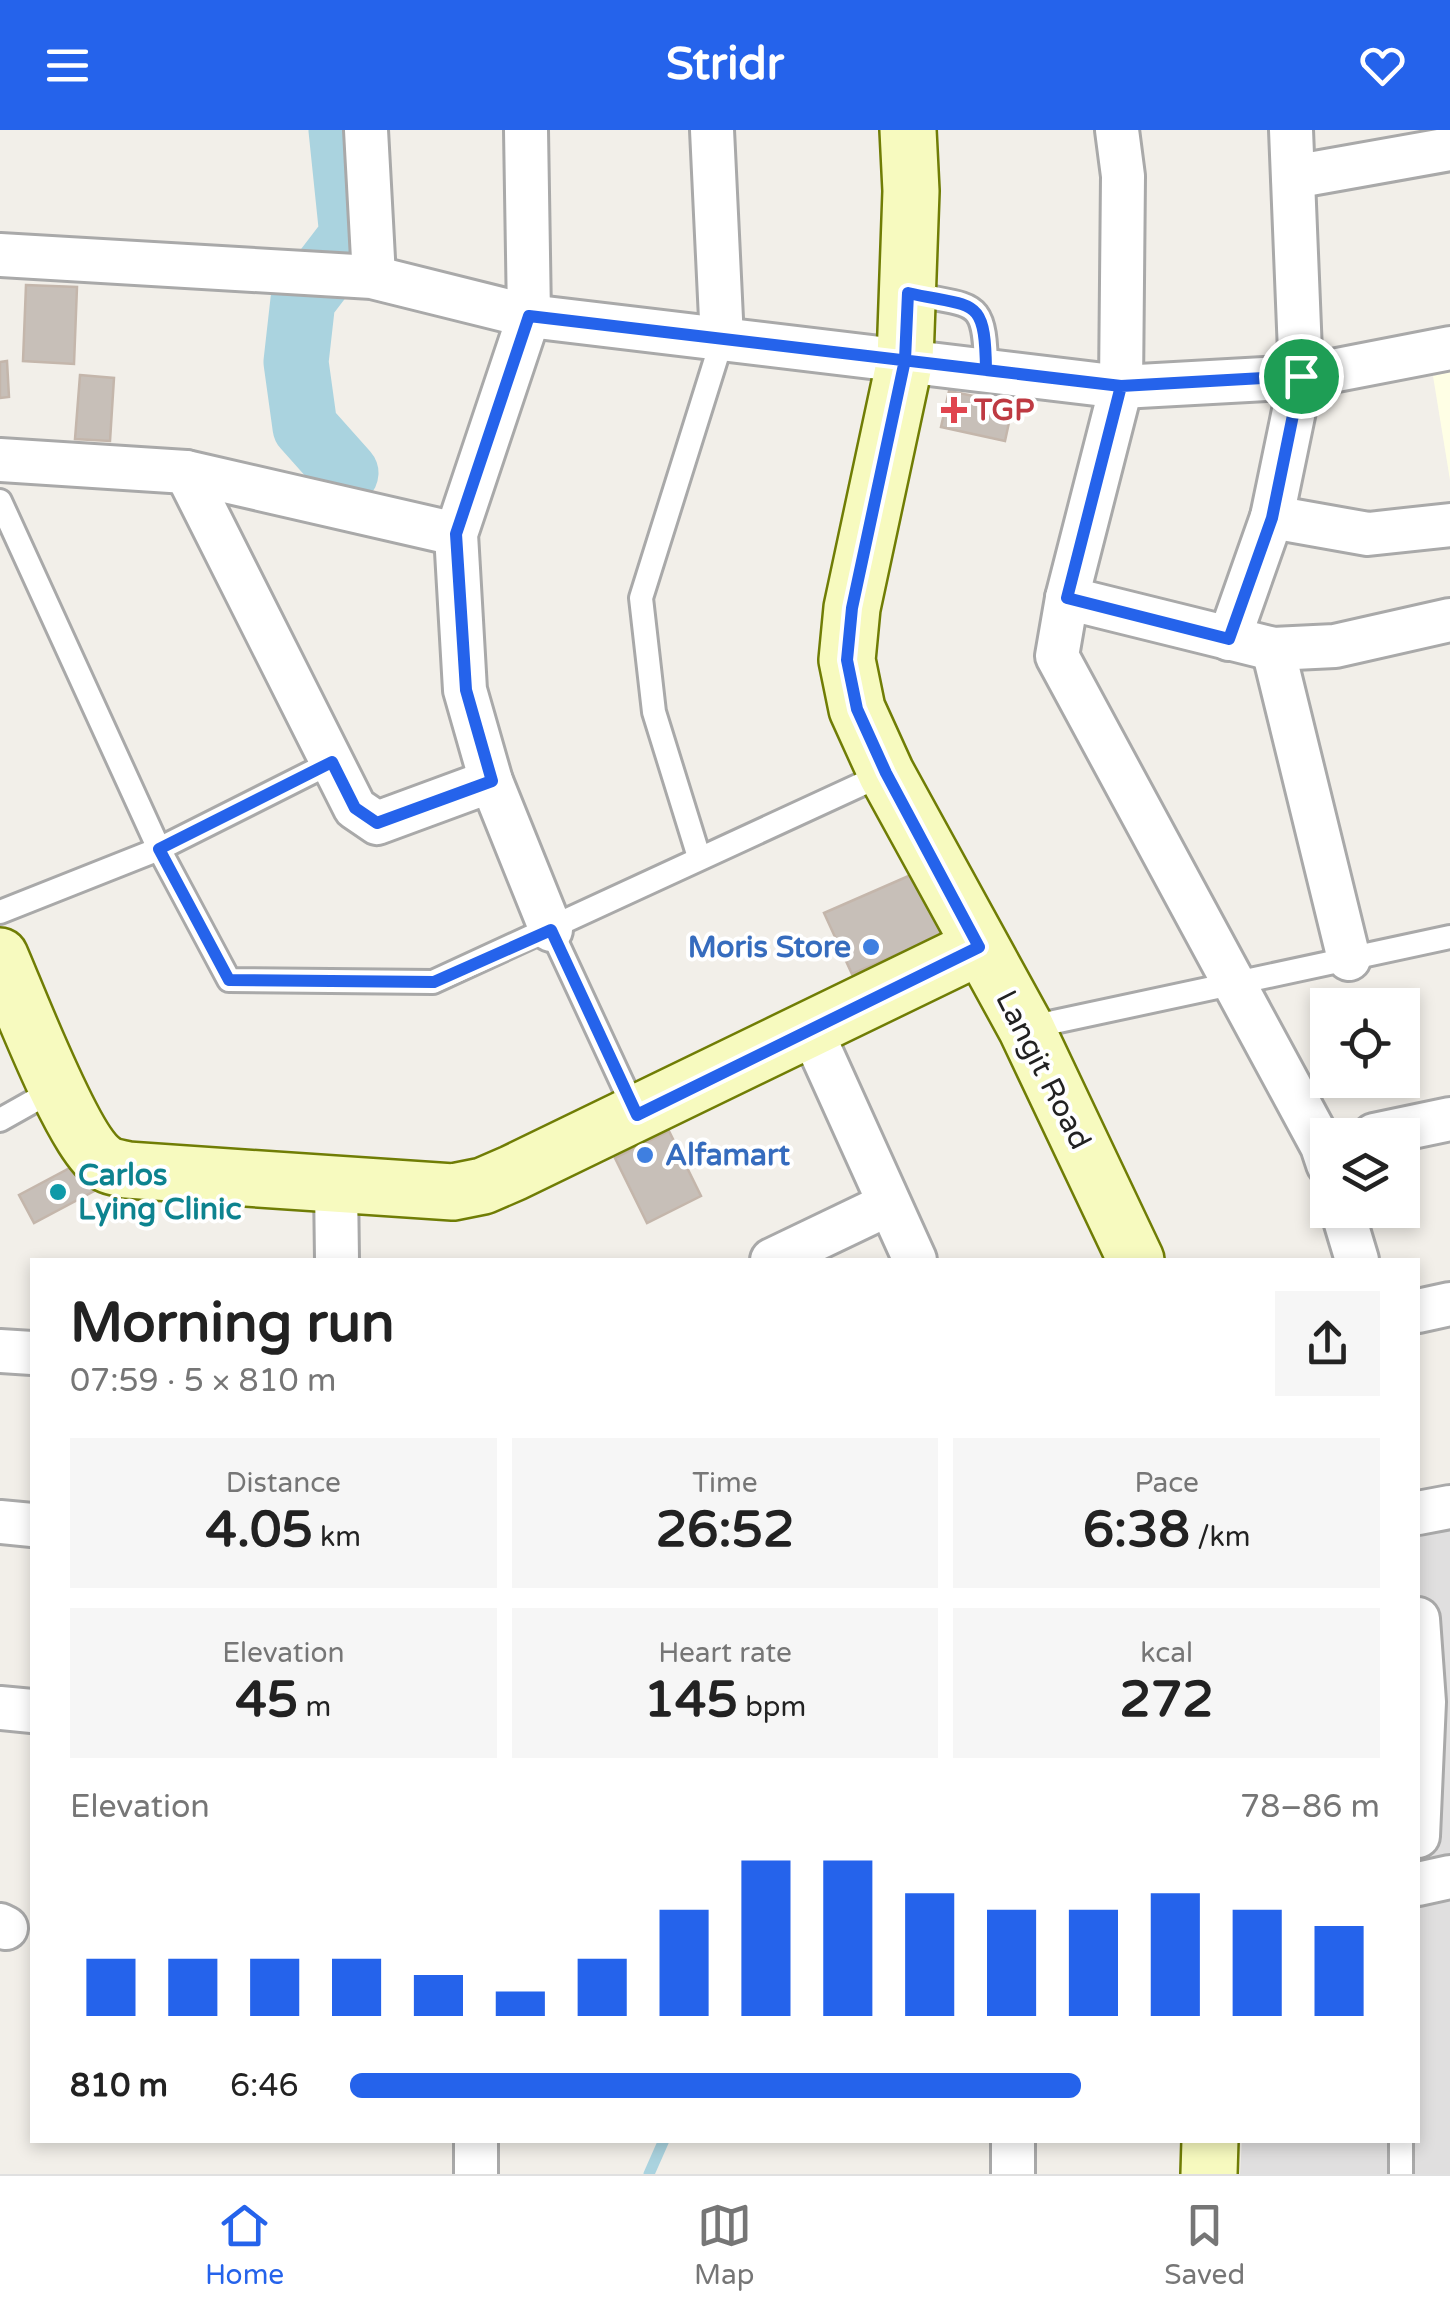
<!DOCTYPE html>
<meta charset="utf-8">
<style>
body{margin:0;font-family:"Varela Round",sans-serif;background:#f6f6f6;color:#222;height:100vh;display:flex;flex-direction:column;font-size:38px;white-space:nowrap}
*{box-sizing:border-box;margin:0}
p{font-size:32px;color:#767676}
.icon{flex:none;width:55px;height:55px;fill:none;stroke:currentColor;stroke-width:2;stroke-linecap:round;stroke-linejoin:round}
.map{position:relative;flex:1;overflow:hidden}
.details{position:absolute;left:30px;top:1128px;width:1390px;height:885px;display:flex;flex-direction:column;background:#fff;border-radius:0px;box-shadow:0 5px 15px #0003}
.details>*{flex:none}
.fabs{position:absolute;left:1310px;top:858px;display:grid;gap:20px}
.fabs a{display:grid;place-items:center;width:110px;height:110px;border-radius:0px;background:#fff;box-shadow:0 5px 15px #0003;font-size:50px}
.pin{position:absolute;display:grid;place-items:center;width:85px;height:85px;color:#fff;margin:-42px;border:5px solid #fff;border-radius:50%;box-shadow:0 2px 10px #0007}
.round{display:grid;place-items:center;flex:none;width:105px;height:105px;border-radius:0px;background:#f6f6f6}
.head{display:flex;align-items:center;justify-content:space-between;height:170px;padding:0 40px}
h1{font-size:55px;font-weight:800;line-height:75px}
.metrics{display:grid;grid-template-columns:repeat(3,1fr);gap:15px;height:170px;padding:10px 40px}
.metrics div{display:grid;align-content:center;border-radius:0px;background:#f6f6f6;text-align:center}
.metrics b{font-size:50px;font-weight:800}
.metrics small{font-size:28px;font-weight:400}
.metrics p{font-size:28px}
.chart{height:280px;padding:20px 40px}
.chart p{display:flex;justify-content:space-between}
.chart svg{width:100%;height:180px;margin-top:10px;stroke:#2563eb;stroke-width:6}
ul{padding:0 40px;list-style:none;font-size:32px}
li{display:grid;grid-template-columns:160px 120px 1fr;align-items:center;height:75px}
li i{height:25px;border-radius:12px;background:#2563eb}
header{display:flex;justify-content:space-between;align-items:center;height:130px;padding:0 40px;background:#2563eb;color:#fff;font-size:45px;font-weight:800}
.dock{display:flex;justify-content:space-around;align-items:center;height:140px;border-top:2px solid #e0e0e0;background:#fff;font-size:28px;color:#767676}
.dock a{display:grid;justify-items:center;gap:5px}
.dock .current{color:#2563eb}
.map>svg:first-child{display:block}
</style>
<header><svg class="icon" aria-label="menu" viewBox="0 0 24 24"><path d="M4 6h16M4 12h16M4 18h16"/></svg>Stridr<svg class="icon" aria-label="heart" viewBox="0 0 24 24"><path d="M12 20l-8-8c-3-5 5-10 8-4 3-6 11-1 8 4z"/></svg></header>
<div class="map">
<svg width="1450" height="2044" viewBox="0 0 1450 2044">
<rect width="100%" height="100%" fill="#f2efe9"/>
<!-- residential -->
<path fill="#e0dfdf" d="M 1450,1383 L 1450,2044 L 1240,2044 L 1242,2010 L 1418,2010 L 1418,1390 Z"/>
<!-- education -->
<path fill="#ffffe5" d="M 1450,242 L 1450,350 L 1433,246 Z"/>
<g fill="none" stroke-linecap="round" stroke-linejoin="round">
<!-- stream -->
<path stroke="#aad3df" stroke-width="11" d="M 649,2044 L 664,2010"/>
<!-- river -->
<path stroke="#aad3df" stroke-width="65" d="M 341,0 L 352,106 L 303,170 L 296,232 L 305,297 L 346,343"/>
</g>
<!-- building -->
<g fill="#c7bfb8" stroke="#c4b6ab" stroke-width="2.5">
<path d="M 26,155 L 77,157 L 74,234 L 23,231 Z"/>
<path d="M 7,231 L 9,267 L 0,268 L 0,232 Z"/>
<path d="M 80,245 L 114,248 L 110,311 L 75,309 Z"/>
<path d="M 949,261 L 1013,274 L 1005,311 L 941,297 Z"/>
<path d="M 920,741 L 947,803 L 852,844 L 824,783 Z"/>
<path d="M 669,1001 L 701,1066 L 647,1093 L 615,1028 Z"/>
<path d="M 83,1031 L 98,1059 L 34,1093 L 19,1065 Z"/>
</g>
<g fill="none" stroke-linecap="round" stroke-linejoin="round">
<!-- lane casing -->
<g stroke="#a9a9a9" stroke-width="28">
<g id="lane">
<path d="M 909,163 C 975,178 985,165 986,240"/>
<path d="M 0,371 L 159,719 L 229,850 L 433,852 L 886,643"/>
<path d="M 699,727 L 654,582 L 641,468 L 722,210"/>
<path d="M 0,782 L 159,719 L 332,632"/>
<path d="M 551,800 L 637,985"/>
<path d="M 1026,898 L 1450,807"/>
<path d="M 0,990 L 57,958"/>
<path d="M 1401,2044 L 1401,2010"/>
</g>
</g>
<!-- street casing -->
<g stroke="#a9a9a9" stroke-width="48">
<g id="street">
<path d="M 366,0 L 374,147"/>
<path d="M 526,0 L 529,186 L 456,404 L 465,560 L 491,651 L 551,800"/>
<path d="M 712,0 L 722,210"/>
<path d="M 1117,0 L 1123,46 L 1121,257 L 1067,468 L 1057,526 L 1322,1016 L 1328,1034"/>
<path d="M 1293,47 L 1450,19"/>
<path d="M 0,125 L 372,147 L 529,186 L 1121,257 L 1301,247 L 1450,218"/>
<path d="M 0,330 L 186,342 L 456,404"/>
<path d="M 186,342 L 355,678 L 377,693 L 491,651"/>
<path d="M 1272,387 L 1368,404 L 1450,395"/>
<path d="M 1067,468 L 1273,519 L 1335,516 L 1450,490"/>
<path d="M 1229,509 L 1272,387 L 1301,247 L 1291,0"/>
<path d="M 1273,519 L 1349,829"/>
<path d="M 811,900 L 915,1130"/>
<path d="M 1374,1005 L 1450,989"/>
<path d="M 336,1055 L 337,1130"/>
<path d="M 1342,1080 L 1357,1130"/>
<path d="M 772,1130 L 889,1074"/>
<path d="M 1418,1181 L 1450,1174"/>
<path d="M 0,1221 L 32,1223"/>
<path d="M 1418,1383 L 1450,1377"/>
<path d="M 0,1392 L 32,1395"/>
<path d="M 1418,1489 L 1424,1572 L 1418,1706"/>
<path d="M 0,1578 L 32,1581"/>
<path d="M 1418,1754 L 1450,1747"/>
<path d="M 0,1795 L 6,1798"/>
<path d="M 476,2044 L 476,2010"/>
<path d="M 1013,2044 L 1013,2010"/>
</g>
</g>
<!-- secondary casing -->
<g stroke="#707d05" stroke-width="60">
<g id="secondary">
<path d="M 908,0 L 911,61 L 905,230 L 852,478 L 847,530 L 857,579 L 886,643 L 1026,898 L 1136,1130"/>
<path d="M 0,826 C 18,867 73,1013 105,1033 C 110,1037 120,1038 127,1040 L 453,1062 L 483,1056 L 513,1043 L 979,817"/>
<path d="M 1209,2044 L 1210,2010"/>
</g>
</g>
<!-- lane -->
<use href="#lane" stroke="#fff" stroke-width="22"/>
<!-- street -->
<use href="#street" stroke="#fff" stroke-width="42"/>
<!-- secondary -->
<use href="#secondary" stroke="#f7fabf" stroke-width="55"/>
</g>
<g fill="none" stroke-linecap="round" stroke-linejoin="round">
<!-- route casing -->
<g stroke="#fff" stroke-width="20">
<path id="route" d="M 1301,246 L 1121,256 L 529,186 L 456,404 L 466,560 L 492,651 L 377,693 L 355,678 L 332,632 L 159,719 L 229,850 L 434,852 L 551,800 L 637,985 L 979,817 L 886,643 L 857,579 L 847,530 L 852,478 L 905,230 L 908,163 C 975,178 985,165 986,240 L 1121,256 L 1067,468 L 1229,509 L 1272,388 L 1301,246"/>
</g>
<!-- route -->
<use href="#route" stroke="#2563eb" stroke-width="12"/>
</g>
<!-- markers -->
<path fill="#e0444e" stroke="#fff" stroke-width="4" d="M949 265h10v10h10v10h-10v10h-10v-10h-10v-10h10z"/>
<g fill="#3f7fe0" stroke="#fff" stroke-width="4">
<circle cx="871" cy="817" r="10"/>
<circle cx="645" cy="1025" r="10"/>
</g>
<circle fill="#0f9aa8" stroke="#fff" stroke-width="4" cx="58" cy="1062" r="10"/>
<g text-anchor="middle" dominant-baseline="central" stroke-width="8" stroke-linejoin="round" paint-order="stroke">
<!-- health labels -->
<g font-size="30" font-weight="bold" fill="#be3a42" stroke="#fff" text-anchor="start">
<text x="974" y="280">TGP</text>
</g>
<!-- shop labels -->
<g font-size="30" font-weight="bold" fill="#366cbe" stroke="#fff" text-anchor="end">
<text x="851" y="817">Moris Store</text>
<text x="665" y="1025" text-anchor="start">Alfamart</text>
</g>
<!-- street labels -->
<g font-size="30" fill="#222" stroke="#fff">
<text transform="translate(1043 940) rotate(63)">Langit Road</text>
</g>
<!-- culture labels -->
<g font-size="30" font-weight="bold" fill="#0d838f" stroke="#fff" text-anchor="start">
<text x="78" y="1045">Carlos<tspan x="78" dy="34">Lying Clinic</tspan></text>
</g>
</g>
</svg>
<div class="fabs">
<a><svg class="icon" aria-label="locate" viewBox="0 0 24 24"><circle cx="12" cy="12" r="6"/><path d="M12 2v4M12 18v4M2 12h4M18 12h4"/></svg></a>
<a><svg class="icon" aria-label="layers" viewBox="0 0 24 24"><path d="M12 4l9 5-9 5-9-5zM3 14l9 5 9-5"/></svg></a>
</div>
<div class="pin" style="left:1301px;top:246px;background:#1e9e55"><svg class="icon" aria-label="arrive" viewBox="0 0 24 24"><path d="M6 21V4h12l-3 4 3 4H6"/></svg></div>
<section class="details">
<div class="head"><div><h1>Morning run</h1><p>07:59 · 5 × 810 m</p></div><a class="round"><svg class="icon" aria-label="share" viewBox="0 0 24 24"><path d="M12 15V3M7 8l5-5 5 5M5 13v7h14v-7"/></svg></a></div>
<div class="metrics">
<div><p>Distance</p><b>4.05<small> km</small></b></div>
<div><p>Time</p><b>26:52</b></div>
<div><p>Pace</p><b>6:38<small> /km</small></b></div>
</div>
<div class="metrics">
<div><p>Elevation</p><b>45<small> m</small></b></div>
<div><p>Heart rate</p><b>145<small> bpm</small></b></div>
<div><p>kcal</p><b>272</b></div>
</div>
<div class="chart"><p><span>Elevation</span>78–86 m</p>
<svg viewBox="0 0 160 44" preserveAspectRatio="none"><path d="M5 44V30M15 44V30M25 44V30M35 44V30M45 44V34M55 44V38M65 44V30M75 44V18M85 44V6M95 44V6M105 44V14M115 44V18M125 44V18M135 44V14M145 44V18M155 44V22"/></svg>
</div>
<ul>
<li><b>810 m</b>6:46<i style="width:71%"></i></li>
</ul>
</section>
</div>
<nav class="dock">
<a class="current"><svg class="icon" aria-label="home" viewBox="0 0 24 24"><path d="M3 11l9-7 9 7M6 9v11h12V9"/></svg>Home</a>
<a><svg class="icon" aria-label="map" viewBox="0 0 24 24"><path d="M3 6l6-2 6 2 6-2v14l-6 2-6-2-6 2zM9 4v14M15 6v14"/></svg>Map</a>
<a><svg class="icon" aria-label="saved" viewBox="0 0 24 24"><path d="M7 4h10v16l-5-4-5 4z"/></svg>Saved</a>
</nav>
